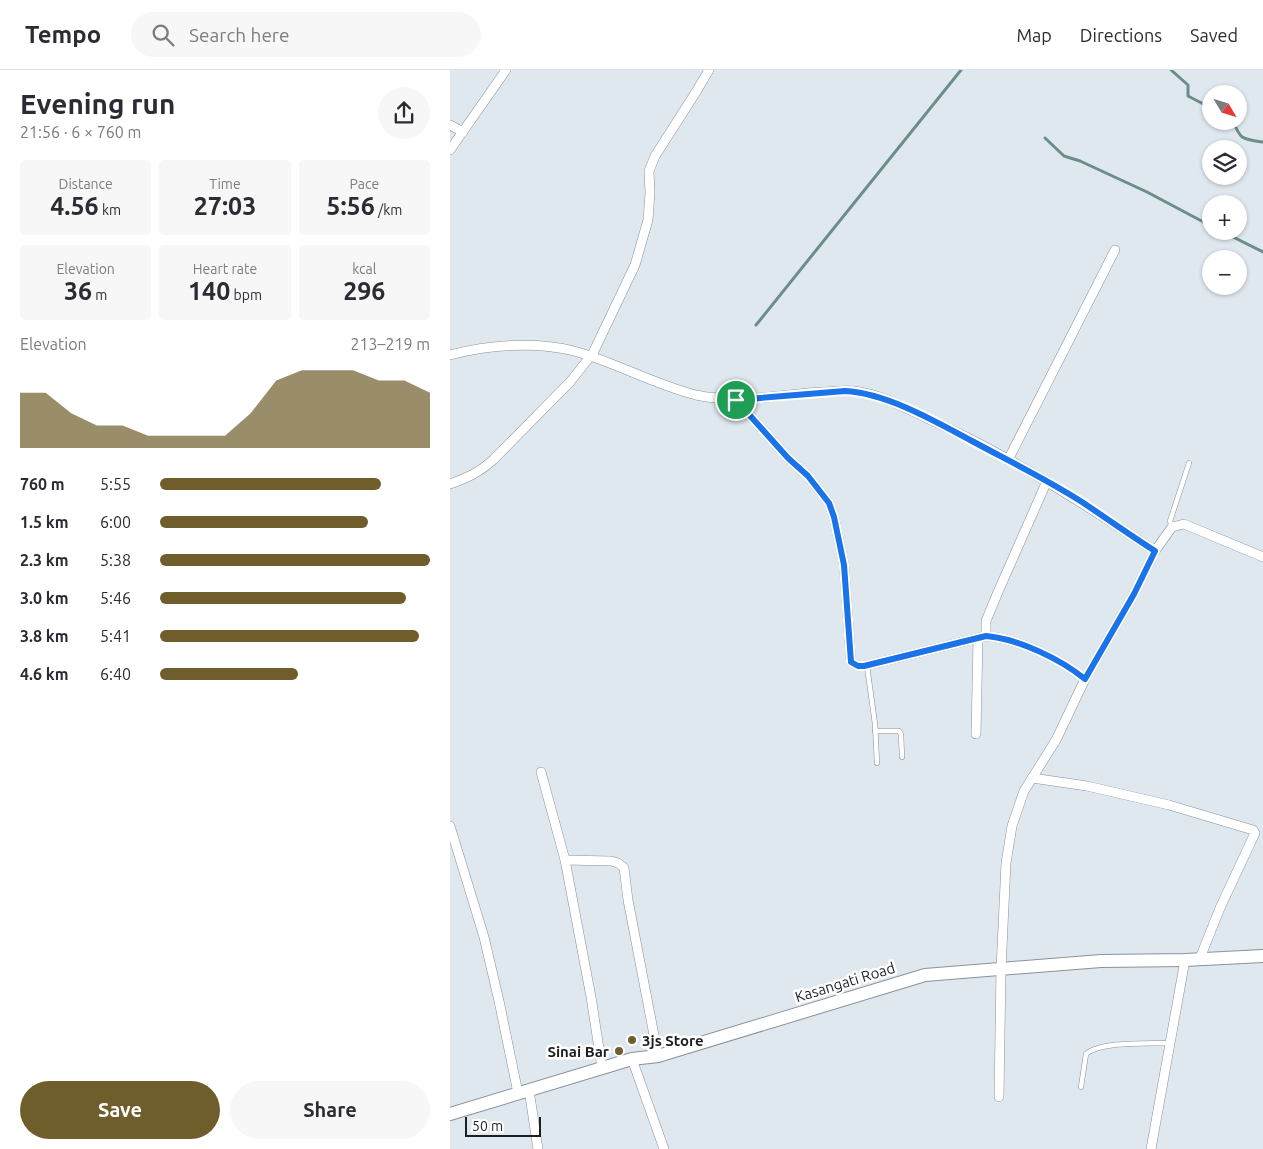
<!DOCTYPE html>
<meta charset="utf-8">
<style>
body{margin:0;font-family:Ubuntu,sans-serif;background:#f7f7f7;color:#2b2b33;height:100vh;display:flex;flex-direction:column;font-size:19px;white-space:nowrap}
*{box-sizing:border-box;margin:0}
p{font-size:16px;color:#7c7c81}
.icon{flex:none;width:28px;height:28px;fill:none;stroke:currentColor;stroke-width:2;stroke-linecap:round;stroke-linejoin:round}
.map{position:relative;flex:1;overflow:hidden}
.side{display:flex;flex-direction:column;background:#fff;width:450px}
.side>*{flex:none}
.needle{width:32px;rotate:128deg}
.tools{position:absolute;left:752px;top:15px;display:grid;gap:10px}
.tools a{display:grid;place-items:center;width:45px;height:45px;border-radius:50%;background:#fff;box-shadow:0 1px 4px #0004;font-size:25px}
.scale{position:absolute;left:15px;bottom:12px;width:76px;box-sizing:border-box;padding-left:5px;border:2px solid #1c1f22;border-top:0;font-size:14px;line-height:18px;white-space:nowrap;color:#1c1f22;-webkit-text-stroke:4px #fff;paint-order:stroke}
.pin{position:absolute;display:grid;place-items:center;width:42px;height:42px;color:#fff;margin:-21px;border:2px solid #fff;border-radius:50%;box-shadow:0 1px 5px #0007}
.round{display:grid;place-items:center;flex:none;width:52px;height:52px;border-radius:26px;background:#f7f7f7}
.head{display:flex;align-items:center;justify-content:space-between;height:85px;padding:0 20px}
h1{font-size:28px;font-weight:600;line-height:38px}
.metrics{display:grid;grid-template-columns:repeat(3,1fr);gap:8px;height:85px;padding:5px 20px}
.metrics div{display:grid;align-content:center;border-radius:5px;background:#f7f7f7;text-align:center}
.metrics b{font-size:25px;font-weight:600}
.metrics small{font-size:14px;font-weight:400}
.metrics p{font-size:14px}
.chart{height:140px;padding:10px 20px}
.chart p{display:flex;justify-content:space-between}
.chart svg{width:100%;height:90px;margin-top:5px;fill:#6f5d2c;opacity:.7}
.action{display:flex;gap:10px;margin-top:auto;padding:10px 20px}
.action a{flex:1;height:58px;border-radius:30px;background:#6f5d2c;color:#fff;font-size:20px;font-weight:600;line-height:58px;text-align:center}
.action a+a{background:#f7f7f7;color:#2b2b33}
ul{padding:0 20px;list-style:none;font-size:16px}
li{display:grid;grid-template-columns:80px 60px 1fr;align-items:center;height:38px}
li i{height:12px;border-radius:6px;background:#6f5d2c}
header{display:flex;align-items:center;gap:30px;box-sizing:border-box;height:70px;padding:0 25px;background:#fff;border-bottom:1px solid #e1e1e2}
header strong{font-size:24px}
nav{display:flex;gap:28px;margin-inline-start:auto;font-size:18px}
.search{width:350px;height:45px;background:#f7f7f7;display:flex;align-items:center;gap:12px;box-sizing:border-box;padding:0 18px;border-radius:28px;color:#7c7c81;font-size:19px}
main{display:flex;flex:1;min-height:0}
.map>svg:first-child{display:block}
</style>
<header>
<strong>Tempo</strong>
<div class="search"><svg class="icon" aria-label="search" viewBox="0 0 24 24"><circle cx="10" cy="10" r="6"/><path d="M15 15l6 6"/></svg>Search here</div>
<nav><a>Map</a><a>Directions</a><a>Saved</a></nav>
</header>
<main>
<section class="side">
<div class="head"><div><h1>Evening run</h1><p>21:56 · 6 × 760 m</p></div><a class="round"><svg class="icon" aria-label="share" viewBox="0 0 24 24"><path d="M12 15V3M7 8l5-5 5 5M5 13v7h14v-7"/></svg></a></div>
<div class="metrics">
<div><p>Distance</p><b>4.56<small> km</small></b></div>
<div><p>Time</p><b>27:03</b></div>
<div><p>Pace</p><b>5:56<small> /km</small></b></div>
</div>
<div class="metrics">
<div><p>Elevation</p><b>36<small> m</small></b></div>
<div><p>Heart rate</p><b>140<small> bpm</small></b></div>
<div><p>kcal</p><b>296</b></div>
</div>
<div class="chart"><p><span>Elevation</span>213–219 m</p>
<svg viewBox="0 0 160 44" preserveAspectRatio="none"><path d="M0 44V17L10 17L20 27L30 33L40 33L50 38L60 38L70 38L80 38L90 27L100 11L110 6L120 6L130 6L140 11L150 11L160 17V44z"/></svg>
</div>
<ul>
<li><b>760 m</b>5:55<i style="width:82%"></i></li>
<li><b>1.5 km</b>6:00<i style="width:77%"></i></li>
<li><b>2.3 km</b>5:38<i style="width:100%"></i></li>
<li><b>3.0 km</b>5:46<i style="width:91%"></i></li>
<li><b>3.8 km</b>5:41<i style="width:96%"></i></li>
<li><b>4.6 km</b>6:40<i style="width:51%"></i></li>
</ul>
<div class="action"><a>Save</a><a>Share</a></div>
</section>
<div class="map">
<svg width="813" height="1079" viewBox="0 0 813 1079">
<rect width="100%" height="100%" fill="#e0e8ef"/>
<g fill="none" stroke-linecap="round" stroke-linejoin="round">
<!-- stream -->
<g stroke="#6b8e88" stroke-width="3">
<path d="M 721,0 L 738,15 L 738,26 L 761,38"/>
<path d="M 783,51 C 791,71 793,69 813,72"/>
<path d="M 595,68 L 614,86 L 630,91 L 697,122 L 761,156"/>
<path d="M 771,161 L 813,182"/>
<path d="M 306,255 L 511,0"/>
</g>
<!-- lane casing -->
<g stroke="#8a9298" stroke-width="5.5">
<g id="lane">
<path d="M 722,457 L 720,451 L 739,393"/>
<path d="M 417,596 L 425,654 L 427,693"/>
<path d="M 425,661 L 449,661 L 451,664 L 452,687"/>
<path d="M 631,1017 L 636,984 C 651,971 698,974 719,973"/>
</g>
</g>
<!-- street casing -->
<g stroke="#8a9298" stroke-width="10">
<g id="street">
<path d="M 0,55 L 13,62"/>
<path d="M 0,80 L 56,0"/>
<path d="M 0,285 C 39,275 85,271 124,281 C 165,292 205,315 246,325 C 287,334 329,325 370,322 C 381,322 393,320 404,321 C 431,324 455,338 479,349 C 558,385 632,432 705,481 L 684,524 L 635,609 L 606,670 L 574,721 L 562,756 L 556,793 L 551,899 L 549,1027"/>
<path d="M 286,330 L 338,388 L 358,406 L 379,433 L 384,447 L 394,495 L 401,592 L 408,596 L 414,596 L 536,566 C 569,569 610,589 635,609"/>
<path d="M 558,390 L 665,180"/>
<path d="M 0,414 C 17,408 30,402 43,390 L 120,312 L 143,283 L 185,195 L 198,150 L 200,123 L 199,101 L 205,86 L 246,22 L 259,0"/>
<path d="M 705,481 L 722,457 L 734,454 L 813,487"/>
<path d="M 536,566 L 536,551 L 548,522 L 597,411"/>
<path d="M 526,664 L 528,568"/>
<path d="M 91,702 L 115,790 L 141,927 L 152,998"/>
<path d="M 582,708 L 637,716 L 719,735 L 803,760 L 805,763 L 770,838 L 750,888"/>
<path d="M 0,756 L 34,867 L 49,931 L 68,1023"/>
<path d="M 115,790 L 161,791 L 168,793 L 174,798 L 178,830 L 208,986"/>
<path d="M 182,989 L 214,1079"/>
<path d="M 79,1020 L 88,1079"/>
<path d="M 701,1079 L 735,890"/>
</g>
</g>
<!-- secondary casing -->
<g stroke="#8a9298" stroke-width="14">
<path id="secondary" d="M 0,1044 L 182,989 L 208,986 L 475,905 L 651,891 L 735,890 L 813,886"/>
</g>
<!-- lane -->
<use href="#lane" stroke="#fff" stroke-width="4.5"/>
<!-- street -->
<use href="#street" stroke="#fff" stroke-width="9"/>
<!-- secondary -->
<use href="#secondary" stroke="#fff" stroke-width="12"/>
</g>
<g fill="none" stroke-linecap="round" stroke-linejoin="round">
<!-- route casing -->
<g stroke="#fff" stroke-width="10">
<path id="route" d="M 395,321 C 436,323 485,351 522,371 C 559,391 596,409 632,432 C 656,448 680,465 705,481 L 684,524 L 635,609 C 610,589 569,569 536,566 L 414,596 L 408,596 L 401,592 L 394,495 L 384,447 L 379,433 L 358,406 L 338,388 L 286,330 Z"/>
</g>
<!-- route -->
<use href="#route" stroke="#1a73e8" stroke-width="6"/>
</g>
<!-- markers -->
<g fill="#6f5d2c" stroke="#fff" stroke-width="2">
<circle cx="182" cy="970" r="5"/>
<circle cx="169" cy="981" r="5"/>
</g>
<g text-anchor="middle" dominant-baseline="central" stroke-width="5" stroke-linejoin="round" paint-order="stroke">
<!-- street labels -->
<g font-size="15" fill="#1c1f22" stroke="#fff">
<text transform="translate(395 912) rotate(-17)">Kasangati Road</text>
</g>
<!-- poi labels -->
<g font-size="15" font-weight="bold" fill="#1c1f22" stroke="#fff" text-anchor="start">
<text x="192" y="970">3js Store</text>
<text x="159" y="981" text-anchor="end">Sinai Bar</text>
</g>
</g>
</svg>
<div class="tools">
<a><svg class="needle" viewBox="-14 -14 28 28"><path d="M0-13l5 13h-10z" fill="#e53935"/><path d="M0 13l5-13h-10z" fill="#7c7c81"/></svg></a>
<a><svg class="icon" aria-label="layers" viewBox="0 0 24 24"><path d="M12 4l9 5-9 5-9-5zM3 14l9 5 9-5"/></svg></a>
<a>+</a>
<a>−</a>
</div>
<div class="scale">50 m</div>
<div class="pin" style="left:286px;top:330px;background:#1e9e55"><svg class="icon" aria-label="arrive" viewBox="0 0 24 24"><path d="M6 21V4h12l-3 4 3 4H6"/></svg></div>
</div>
</main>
